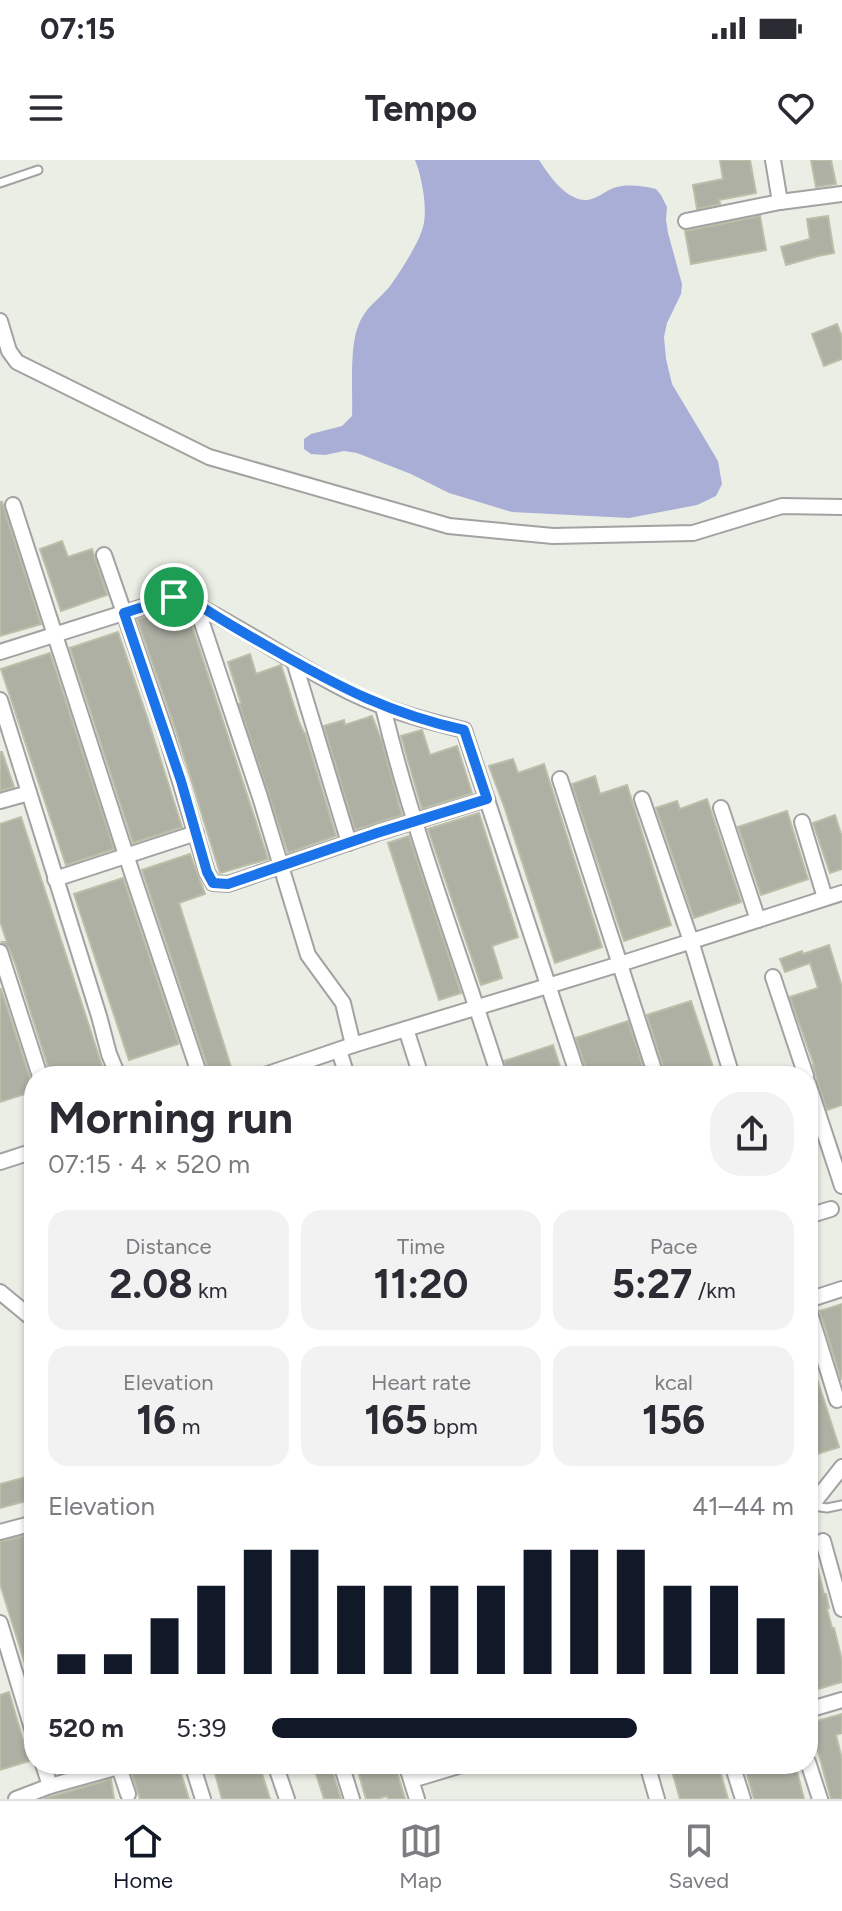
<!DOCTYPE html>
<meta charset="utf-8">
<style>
body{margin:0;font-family:Figtree,sans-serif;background:#f2f2f3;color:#2b2b33;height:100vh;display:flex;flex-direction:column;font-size:30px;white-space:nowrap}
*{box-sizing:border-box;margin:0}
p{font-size:26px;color:#7c7c81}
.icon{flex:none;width:44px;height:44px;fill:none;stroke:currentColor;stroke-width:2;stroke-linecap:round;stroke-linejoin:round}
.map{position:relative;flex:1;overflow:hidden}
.drawer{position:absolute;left:24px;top:906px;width:794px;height:708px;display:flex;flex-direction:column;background:#fff;border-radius:32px;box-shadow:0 2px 6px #0004}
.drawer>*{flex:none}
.pin{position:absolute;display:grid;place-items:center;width:68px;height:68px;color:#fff;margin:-34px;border:4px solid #fff;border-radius:50%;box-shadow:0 2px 8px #0007}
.round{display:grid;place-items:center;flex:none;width:84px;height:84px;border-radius:32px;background:#f2f2f3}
.overview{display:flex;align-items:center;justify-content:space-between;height:136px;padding:0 24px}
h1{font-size:44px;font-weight:700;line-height:60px}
.figures{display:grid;grid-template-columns:repeat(3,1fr);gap:12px;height:136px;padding:8px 24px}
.figures div{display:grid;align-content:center;border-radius:20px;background:#f2f2f3;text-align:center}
.figures b{font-size:40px;font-weight:700}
.figures small{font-size:22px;font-weight:400}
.figures p{font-size:22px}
.chart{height:224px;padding:16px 24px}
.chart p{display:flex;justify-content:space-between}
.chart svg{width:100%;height:144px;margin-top:8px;stroke:#111827;stroke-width:6}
ul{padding:0 24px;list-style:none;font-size:26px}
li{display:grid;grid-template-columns:128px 96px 1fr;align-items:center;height:60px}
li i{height:20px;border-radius:10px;background:#111827}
.status{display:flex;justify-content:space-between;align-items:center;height:56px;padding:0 40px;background:#fff;direction:ltr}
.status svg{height:22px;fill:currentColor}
header{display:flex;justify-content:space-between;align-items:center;height:104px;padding:0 24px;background:#fff;font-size:36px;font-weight:700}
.dock{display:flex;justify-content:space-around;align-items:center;height:112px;border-top:2px solid #e1e1e2;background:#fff;font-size:22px;color:#7c7c81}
.dock a{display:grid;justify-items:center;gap:4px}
.dock .active{color:#111827}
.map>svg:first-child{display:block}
</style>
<div class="status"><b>07:15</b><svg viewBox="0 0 49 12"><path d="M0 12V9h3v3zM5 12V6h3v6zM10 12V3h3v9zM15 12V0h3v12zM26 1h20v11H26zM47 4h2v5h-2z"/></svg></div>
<header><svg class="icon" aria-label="menu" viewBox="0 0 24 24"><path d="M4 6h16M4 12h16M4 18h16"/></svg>Tempo<svg class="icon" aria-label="heart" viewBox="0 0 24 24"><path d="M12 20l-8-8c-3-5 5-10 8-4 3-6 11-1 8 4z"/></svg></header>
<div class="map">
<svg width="842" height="1639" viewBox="0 0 842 1639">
<rect width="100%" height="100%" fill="#ebeee5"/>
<!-- water -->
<path fill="#a9aed7" d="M 415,0 L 539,0 C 549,15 566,41 587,40 C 598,39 607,29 617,27 C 630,24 643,26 656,29 L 661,35 L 667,47 L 666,60 L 668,73 L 682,124 L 681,134 L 667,163 L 664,177 L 666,199 L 672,224 L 718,301 L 722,324 L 716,336 L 697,345 L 629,358 L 512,352 L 449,333 L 411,314 L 357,293 L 344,291 L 325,295 L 311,294 L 304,289 L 304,279 L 311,274 L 342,266 L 352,256 C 353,232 349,185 359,164 C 367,145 379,140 390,126 C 400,112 419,83 423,67 C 428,49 422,17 415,0 Z"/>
<!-- building -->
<g fill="#aeb0a4" stroke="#bcbea8" stroke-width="2">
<path d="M 720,0 L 750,0 L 756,33 L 719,40 L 720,44 L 697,49 L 693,25 L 723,19 Z"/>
<path d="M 811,0 L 831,0 L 836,24 L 816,27 Z"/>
<path d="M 760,56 L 766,90 L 691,104 L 685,71 Z"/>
<path d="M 828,56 L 834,93 L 818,96 L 786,105 L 781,87 L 810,79 L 807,59 Z"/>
<path d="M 837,164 L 842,177 L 842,199 L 824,206 L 812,174 Z"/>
<path d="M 0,342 L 2,342 L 41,464 L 0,476 Z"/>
<path d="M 62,381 L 68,397 L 92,389 L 107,435 L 61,451 L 40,389 Z"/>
<path d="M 159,452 L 164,465 L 191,455 L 193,469 L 268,699 L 220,713 L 175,568 L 137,459 Z"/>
<path d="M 118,472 L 147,557 L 182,667 L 133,683 L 70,488 Z"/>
<path d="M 50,493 L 114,689 L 66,705 L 1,509 Z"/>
<path d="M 250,494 L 256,514 L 281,505 L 299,562 L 304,573 L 305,573 L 336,676 L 288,693 L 239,544 L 241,543 L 228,502 Z"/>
<path d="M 372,556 L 382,582 L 402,655 L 355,670 L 324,566 L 344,560 L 345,565 Z"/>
<path d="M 422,570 L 430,595 L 457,586 L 472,633 L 422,649 L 401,576 Z"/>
<path d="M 0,592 L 2,592 L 14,627 L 0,631 Z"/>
<path d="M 513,599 L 518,613 L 544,604 L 602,787 L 555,803 L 504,646 L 489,606 Z"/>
<path d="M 595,616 L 600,634 L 627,625 L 671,765 L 624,781 L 572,624 Z"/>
<path d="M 707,639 L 741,742 L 694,758 L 656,648 L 677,641 L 680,649 Z"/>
<path d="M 787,651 L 808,719 L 761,735 L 738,667 Z"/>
<path d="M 479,653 L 518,777 L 492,786 L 502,818 L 481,825 L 428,669 Z"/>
<path d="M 835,655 L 842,677 L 842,709 L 830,713 L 813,663 Z"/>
<path d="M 21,657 L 103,909 L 81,916 L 51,916 L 16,806 L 9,788 L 2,782 L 7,782 L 0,761 L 0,664 Z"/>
<path d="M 409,676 L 461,833 L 439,840 L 388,683 Z"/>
<path d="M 190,694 L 205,734 L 179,743 L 231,907 L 210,914 L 142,710 Z"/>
<path d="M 123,718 L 178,882 L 178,884 L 129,900 L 74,734 Z"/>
<path d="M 829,785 L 842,827 L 842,945 L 827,950 L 816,916 L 813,905 L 814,905 L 790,837 L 818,828 L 810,803 L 785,812 L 780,799 L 802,791 L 803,794 Z"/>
<path d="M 0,829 L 1,829 L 34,930 L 34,931 L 0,942 Z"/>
<path d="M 691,841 L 716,916 L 666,916 L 647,855 Z"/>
<path d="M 628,861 L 646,916 L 588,916 L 576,878 Z"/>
<path d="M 553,885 L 563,916 L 509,916 L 504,901 Z"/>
<path d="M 842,1144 L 842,1218 L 841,1219 L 820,1151 Z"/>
<path d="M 808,1197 L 810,1197 L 839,1287 L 808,1297 Z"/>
<path d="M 34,1315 L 34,1337 L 25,1339 L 26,1341 L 0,1348 L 0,1324 Z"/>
<path d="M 34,1373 L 34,1526 L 32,1526 L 0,1424 L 0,1382 Z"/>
<path d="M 808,1386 L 812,1386 L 824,1434 L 826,1434 L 829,1448 L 827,1449 L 832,1468 L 834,1468 L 842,1500 L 842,1522 L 808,1532 Z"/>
<path d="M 9,1532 L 29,1601 L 0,1610 L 0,1535 Z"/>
<path d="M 842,1554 L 842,1573 L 836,1575 L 842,1599 L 842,1639 L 831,1639 L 815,1580 L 813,1581 L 809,1563 Z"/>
<path d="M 142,1604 L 178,1604 L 189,1639 L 140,1639 L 132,1614 L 137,1610 L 139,1605 Z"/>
<path d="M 219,1604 L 259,1604 L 270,1639 L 222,1639 L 213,1606 Z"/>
<path d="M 313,1604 L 330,1604 L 341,1639 L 324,1639 Z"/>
<path d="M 356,1604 L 396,1604 L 397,1612 L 405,1639 L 388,1639 L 387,1636 L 377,1639 L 366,1639 Z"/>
<path d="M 670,1604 L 718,1604 L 728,1639 L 680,1639 Z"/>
<path d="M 756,1604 L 795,1604 L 804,1639 L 754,1639 L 745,1607 Z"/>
<path d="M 111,1619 L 114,1639 L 44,1639 L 53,1636 Z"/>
</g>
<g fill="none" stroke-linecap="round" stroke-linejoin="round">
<!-- lane casing -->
<g stroke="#a2a2a2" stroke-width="11">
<g id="lane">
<path d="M 0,23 L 38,10"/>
<path d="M 813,1346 L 827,1348 L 842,1345"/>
</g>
</g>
<!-- street casing -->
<g stroke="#a2a2a2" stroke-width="18">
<g id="street">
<path d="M 773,0 L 780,42"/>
<path d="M 686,61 L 780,42 L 842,34"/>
<path d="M 0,161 L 9,191 L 17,202 L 209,297 L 449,366 L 553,376 L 693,373 L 782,346 L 842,347"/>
<path d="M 13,345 L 126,695 L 200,916"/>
<path d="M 104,395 L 165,571 L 207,712 L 213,723 L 228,724 L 377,673 L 487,639"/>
<path d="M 202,447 L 202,463 L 260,637 L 308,795 L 343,843 L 353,885"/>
<path d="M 0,492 L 174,437 L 185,439 C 237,465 285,498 336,525 C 376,547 419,559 464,570 L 578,916"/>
<path d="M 294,501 L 349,683"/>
<path d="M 0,540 L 99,856 L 109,894 L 118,916"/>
<path d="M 383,547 C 413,672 460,793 499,916"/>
<path d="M 560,619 L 656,916"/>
<path d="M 642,639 L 691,781 L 732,916"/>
<path d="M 0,641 L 29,633"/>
<path d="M 721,648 L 758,760"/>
<path d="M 802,662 L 825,738"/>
<path d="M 55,719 L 196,673"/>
<path d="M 0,792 L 40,916"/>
<path d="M 773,817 L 806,916"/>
<path d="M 406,869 L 421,916"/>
<path d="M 339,890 L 347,916"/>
<path d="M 262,916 L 353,885 L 620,804 L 842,733"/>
<path d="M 808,923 L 842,1026"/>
<path d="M 0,1002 L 34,991"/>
<path d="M 808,1056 L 831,1049"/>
<path d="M 0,1132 L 34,1160"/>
<path d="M 808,1140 L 842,1129"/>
<path d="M 808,1147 L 837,1240"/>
<path d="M 808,1350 L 842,1307"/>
<path d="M 0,1372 L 34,1363"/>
<path d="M 823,1381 L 842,1449"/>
<path d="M 0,1463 L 34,1575"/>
<path d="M 808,1550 L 842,1540"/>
<path d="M 808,1602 L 820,1639"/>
<path d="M 43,1604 L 50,1626"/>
<path d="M 118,1604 L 128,1634"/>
<path d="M 192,1604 L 203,1639"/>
<path d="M 275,1604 L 287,1639"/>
<path d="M 341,1604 L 352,1639"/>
<path d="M 406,1604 L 417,1639"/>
<path d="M 647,1604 L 657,1639"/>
<path d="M 732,1604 L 743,1639"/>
<path d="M 412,1620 L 465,1604"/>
<path d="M 16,1639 L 50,1626 L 129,1604"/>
</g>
</g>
<!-- lane -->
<use href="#lane" stroke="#fff" stroke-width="7"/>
<!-- street -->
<use href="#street" stroke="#fff" stroke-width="14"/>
</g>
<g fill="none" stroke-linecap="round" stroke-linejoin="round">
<!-- route casing -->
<g stroke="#fff" stroke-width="16">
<path id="route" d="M 174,437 L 185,439 L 202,447 C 226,463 251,477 276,491 C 341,528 391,554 464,570 L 487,639 L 377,673 L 228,724 L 213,723 L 207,712 L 181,621 L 124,453 Z"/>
</g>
<!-- route -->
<use href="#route" stroke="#1a73e8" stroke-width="10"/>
</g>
</svg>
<div class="pin" style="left:174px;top:437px;background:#1e9e55"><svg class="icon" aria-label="arrive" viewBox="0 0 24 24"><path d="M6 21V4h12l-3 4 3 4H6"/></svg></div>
<section class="drawer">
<div class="overview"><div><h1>Morning run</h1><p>07:15 · 4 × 520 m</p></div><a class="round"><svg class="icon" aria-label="share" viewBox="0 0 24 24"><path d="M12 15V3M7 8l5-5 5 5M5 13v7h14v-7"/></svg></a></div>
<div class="figures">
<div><p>Distance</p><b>2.08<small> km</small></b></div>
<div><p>Time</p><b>11:20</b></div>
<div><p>Pace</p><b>5:27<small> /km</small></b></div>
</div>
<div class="figures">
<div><p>Elevation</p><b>16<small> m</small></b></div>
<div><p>Heart rate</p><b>165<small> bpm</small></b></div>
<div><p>kcal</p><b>156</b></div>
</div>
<div class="chart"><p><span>Elevation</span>41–44 m</p>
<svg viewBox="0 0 160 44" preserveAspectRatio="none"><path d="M5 44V38M15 44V38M25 44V27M35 44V17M45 44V6M55 44V6M65 44V17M75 44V17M85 44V17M95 44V17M105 44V6M115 44V6M125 44V6M135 44V17M145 44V17M155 44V27"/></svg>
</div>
<ul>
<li><b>520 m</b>5:39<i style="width:70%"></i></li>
</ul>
</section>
</div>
<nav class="dock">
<a class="active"><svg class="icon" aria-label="home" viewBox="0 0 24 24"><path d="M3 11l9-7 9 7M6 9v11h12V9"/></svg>Home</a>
<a><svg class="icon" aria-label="map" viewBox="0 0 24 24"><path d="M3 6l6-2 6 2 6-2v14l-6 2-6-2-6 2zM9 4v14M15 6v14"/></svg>Map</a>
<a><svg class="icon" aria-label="saved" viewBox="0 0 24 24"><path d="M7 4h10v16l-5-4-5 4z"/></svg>Saved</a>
</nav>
